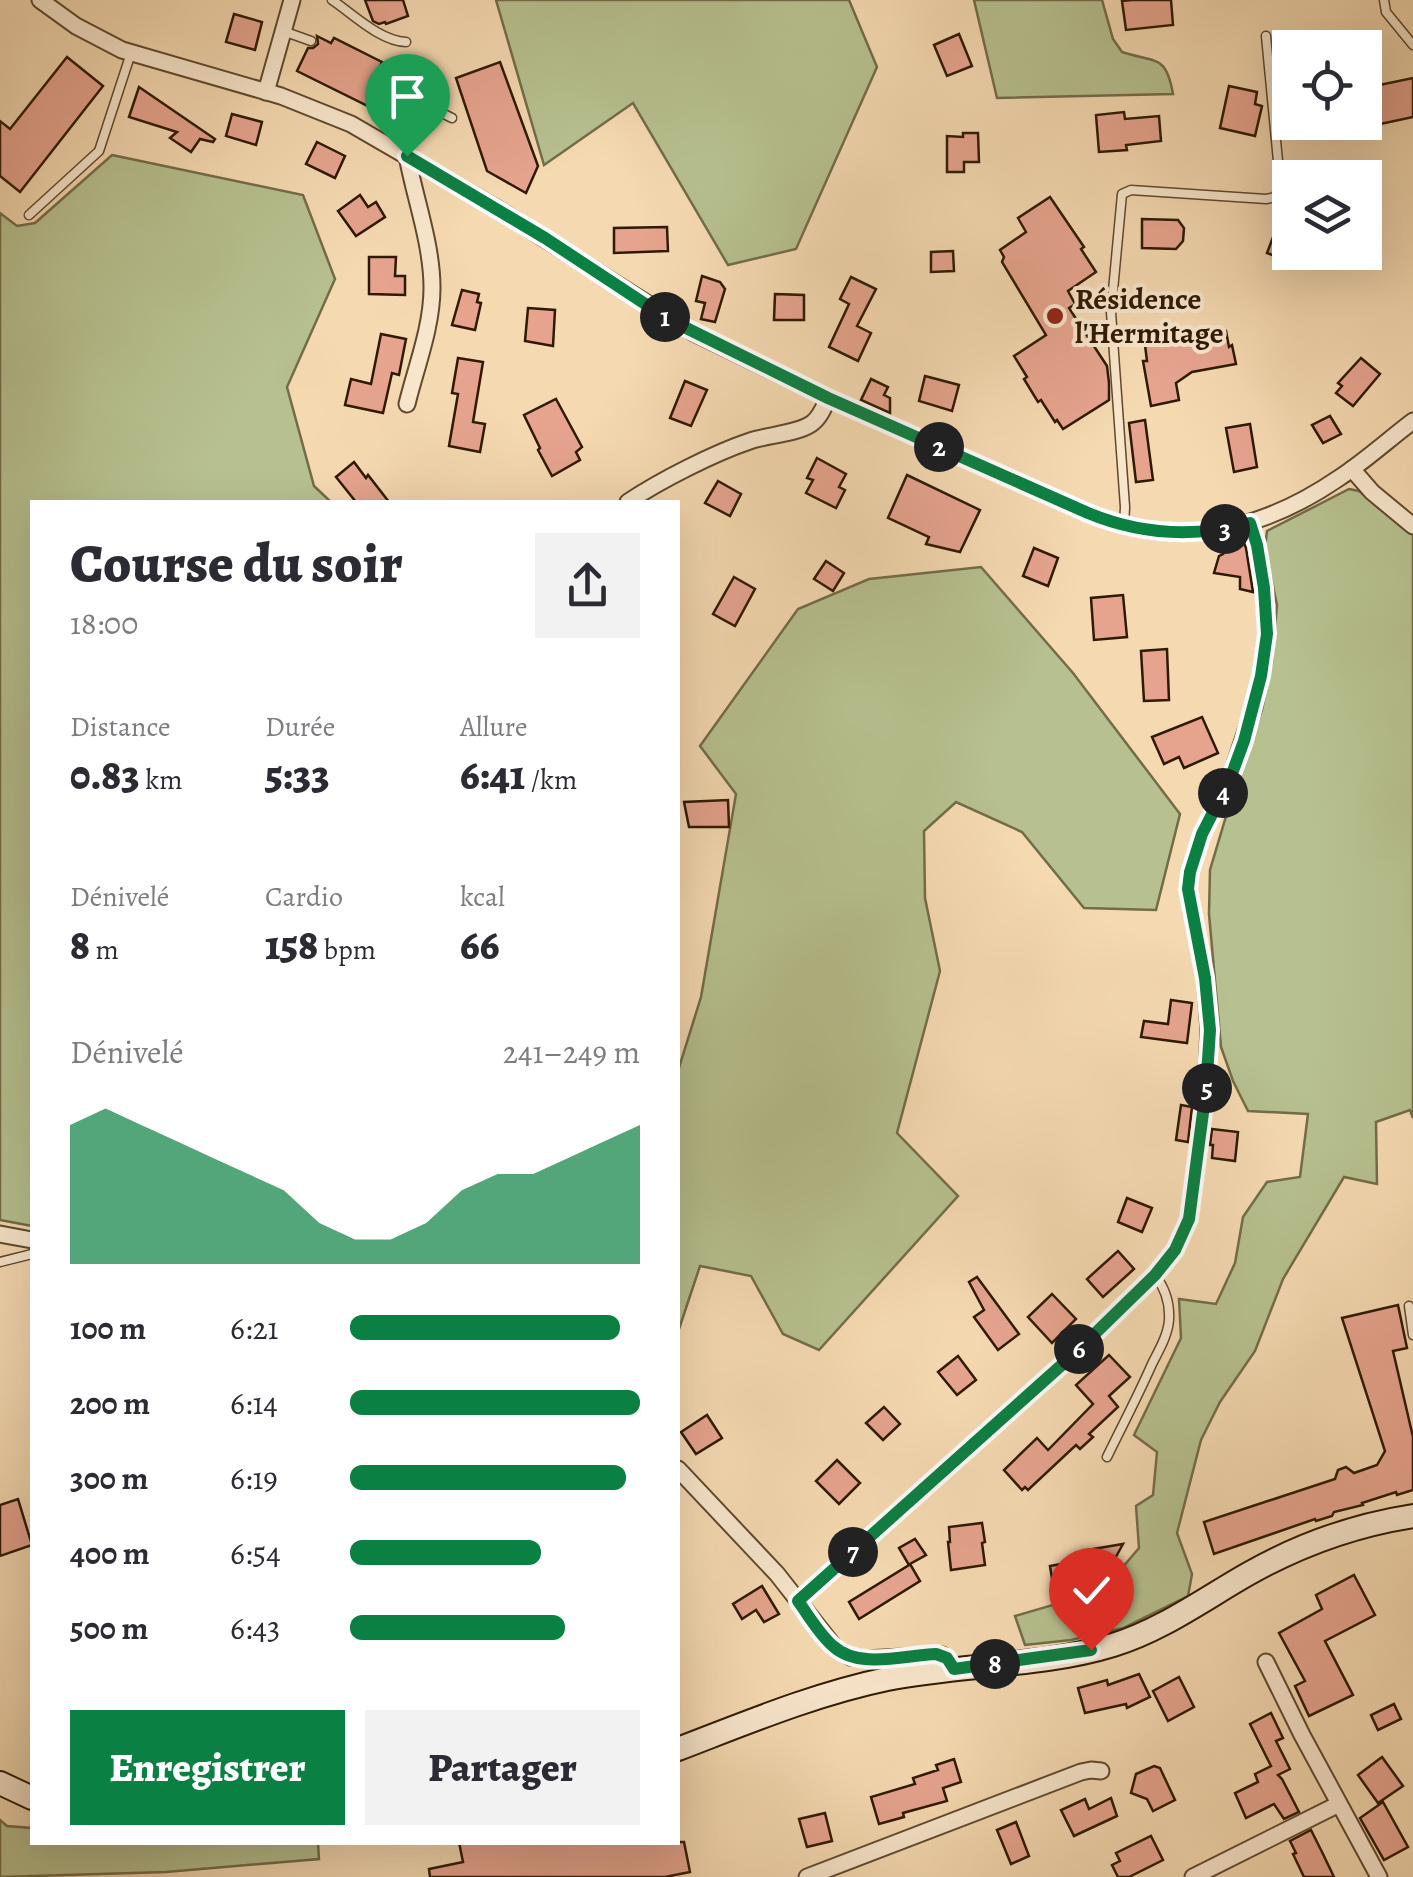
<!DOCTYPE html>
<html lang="fr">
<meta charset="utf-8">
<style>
body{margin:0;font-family:Alegreya,serif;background:#f2f2f3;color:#2b2b33;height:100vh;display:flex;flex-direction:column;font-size:38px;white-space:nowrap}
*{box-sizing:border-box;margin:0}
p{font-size:32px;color:#7c7c81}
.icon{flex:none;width:55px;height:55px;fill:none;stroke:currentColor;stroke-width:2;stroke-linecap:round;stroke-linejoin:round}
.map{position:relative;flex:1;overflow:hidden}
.sheet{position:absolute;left:30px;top:500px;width:650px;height:1345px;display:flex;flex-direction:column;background:#fff;border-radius:0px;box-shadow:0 10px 40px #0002}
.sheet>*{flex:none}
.controls{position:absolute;left:1272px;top:30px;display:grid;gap:20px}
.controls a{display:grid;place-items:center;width:110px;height:110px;border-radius:0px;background:#fff;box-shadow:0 10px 40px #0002;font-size:50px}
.pin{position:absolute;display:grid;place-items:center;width:85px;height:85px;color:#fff;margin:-102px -42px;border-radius:50% 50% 50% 0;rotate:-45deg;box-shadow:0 0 10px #0007}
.pin .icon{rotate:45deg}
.km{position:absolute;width:50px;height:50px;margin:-25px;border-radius:50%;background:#222;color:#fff;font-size:28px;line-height:50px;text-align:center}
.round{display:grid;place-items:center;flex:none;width:105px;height:105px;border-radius:0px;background:#f2f2f3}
.headline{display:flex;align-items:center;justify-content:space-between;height:170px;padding:0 40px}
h1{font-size:55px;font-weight:800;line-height:75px}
.figures{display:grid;grid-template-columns:repeat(3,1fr);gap:15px;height:170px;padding:10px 40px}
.figures div{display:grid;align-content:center}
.figures b{font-size:42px;font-weight:800}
.figures small{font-size:28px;font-weight:400}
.figures p{font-size:28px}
.chart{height:280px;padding:20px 40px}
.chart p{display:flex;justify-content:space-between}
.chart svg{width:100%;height:180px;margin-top:10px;fill:#0b8043;opacity:.7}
.primary-button{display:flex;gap:20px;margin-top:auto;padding:20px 40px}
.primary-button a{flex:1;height:115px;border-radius:0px;background:#0b8043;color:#fff;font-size:40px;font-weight:800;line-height:115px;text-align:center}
.primary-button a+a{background:#f2f2f3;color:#2b2b33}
ul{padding:0 40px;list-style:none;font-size:32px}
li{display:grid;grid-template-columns:160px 120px 1fr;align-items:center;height:75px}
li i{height:25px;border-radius:12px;background:#0b8043}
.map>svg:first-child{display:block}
</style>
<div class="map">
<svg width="1413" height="1877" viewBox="0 0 1413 1877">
<rect width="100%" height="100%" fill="#f5d9b1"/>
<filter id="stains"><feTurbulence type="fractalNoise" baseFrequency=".002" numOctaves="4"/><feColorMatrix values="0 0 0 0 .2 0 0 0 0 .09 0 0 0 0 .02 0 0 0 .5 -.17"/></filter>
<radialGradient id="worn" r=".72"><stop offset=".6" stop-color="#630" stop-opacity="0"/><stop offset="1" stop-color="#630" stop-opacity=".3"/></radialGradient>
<!-- green -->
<g fill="#b7c08f" stroke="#736c49" stroke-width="2.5">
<path d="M 496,0 L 849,0 L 877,67 L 796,249 L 728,265 L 633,103 L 544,165 Z"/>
<path d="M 974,0 L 1102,0 L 1113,39 L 1122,52 C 1156,63 1166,54 1173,94 L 997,98 Z"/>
<path d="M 112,155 L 303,195 L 335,279 L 287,387 L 314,486 L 331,502 L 32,502 L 32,1226 L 0,1220 L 0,213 L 17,226 L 35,223 Z"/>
<path d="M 1349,489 L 1359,491 L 1413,534 L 1413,1118 L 1410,1110 L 1376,1122 L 1377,1184 L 1344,1177 L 1283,1279 L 1255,1351 L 1220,1402 L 1201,1440 L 1177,1533 L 1192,1574 L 1188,1596 L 1123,1628 L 1071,1640 L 1025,1645 L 1015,1616 L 1111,1588 L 1122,1568 L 1139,1548 L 1136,1506 L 1153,1495 L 1157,1452 L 1134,1435 L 1181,1338 L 1179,1299 L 1216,1304 L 1235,1263 L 1243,1217 L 1267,1182 L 1300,1177 L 1308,1114 L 1248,1111 L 1233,1081 L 1221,1047 L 1209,914 L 1210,870 L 1272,662 L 1277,605 L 1265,548 L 1267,531 Z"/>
<path d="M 981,567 L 1073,673 L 1180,814 L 1156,910 L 1084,908 L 1022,832 L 956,802 L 924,831 L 925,898 L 940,971 L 897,1133 L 958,1196 L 819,1350 L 783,1334 L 751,1276 L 700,1266 L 678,1332 L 678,1071 L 701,997 L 736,794 L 700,746 L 798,609 L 869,579 Z"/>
<path d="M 0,1820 L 7,1826 L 32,1828 L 32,1842 L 318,1843 L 319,1859 L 166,1872 L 0,1877 Z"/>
</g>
<!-- building -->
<g fill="#e6a48e" stroke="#2f1903" stroke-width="2.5">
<path d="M 365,0 L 403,0 L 408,16 L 386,24 L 385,22 L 379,24 L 373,21 Z"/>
<path d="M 1132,0 L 1171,0 L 1173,25 L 1126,30 L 1122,1 Z"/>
<path d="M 234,14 L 262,22 L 255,50 L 226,42 Z"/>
<path d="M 959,34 L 972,66 L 947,76 L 934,45 Z"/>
<path d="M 317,36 L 331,43 L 334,38 L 382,62 L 380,67 L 396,76 L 378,111 L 297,71 L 308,48 L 313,48 L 318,44 Z"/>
<path d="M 67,57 L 103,86 L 20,192 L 0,176 L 0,121 L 10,129 Z"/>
<path d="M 500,62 L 538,166 L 526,193 L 487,171 L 456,78 Z"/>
<path d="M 1413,78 L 1413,117 L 1371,126 L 1365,101 L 1365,88 Z"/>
<path d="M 1229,86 L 1257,92 L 1255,104 L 1262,106 L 1255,136 L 1220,128 Z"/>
<path d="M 139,87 L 215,139 L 213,142 L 200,139 L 191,152 L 170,138 L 177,132 L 129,117 Z"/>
<path d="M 1124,112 L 1125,119 L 1159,116 L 1161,141 L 1126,145 L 1127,150 L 1099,152 L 1096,115 Z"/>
<path d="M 232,114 L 262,122 L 256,145 L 226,136 Z"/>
<path d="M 963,133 L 978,133 L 979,162 L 964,162 L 964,172 L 947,172 L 947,136 L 963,137 Z"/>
<path d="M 317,142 L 345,156 L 335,178 L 306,164 Z"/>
<path d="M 360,195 L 368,207 L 376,202 L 385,217 L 356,236 L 338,211 Z"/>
<path d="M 1050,197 L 1084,247 L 1081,249 L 1096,272 L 1068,291 L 1075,304 L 1069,308 L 1107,366 L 1109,383 L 1109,400 L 1063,429 L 1057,420 L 1055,422 L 1041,400 L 1038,402 L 1024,379 L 1027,377 L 1014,356 L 1046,335 L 1002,262 L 1004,257 L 1000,250 L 1026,232 L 1018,218 Z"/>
<path d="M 1142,219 L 1178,220 L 1184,228 L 1183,241 L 1176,249 L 1142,248 Z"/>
<path d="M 667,227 L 668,251 L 614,253 L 614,228 Z"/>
<path d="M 1275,232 L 1290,237 L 1290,262 L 1267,253 Z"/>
<path d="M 953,251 L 954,271 L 931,272 L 931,252 Z"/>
<path d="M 369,257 L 396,257 L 395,276 L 405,276 L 405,295 L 369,294 Z"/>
<path d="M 702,276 L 720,282 L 725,289 L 715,322 L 701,319 L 705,303 L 696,301 Z"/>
<path d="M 851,277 L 876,289 L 857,326 L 871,333 L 858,361 L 829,347 L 849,304 L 840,299 Z"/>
<path d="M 462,290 L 479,294 L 477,302 L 481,303 L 475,330 L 452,325 Z"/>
<path d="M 775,294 L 804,295 L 804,320 L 774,320 Z"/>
<path d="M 528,308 L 555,310 L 553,346 L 525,341 Z"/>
<path d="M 1226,331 L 1229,347 L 1232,345 L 1236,364 L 1192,372 L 1176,383 L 1179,400 L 1151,406 L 1143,361 L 1147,361 L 1145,345 Z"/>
<path d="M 381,334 L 406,339 L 399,375 L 392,373 L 383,413 L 345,405 L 351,379 L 371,384 Z"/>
<path d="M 458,358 L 483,362 L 473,422 L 485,424 L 480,452 L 449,446 L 458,394 L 452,393 Z"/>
<path d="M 1361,358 L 1380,374 L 1353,406 L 1336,393 L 1342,386 L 1338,383 Z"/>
<path d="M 925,376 L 959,385 L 952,411 L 919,401 Z"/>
<path d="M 871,379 L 888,387 L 884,395 L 890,398 L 890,413 L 861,400 Z"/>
<path d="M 685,381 L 707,390 L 691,426 L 670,418 Z"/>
<path d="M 556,399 L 582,447 L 576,452 L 580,460 L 552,476 L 538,450 L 540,448 L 524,415 Z"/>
<path d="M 1330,416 L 1341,434 L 1323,443 L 1312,425 Z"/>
<path d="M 1145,420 L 1153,480 L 1136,482 L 1129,423 Z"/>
<path d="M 1250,424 L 1257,467 L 1234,472 L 1226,428 Z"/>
<path d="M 817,458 L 846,474 L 839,487 L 845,490 L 836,508 L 806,493 L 813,480 L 807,478 Z"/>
<path d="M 354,462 L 366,478 L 368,475 L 389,502 L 356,502 L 336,477 Z"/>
<path d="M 907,475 L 980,510 L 960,552 L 926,544 L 929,537 L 888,518 Z"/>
<path d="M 718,481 L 741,494 L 730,516 L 705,503 Z"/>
<path d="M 1241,536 L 1246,548 L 1253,592 L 1240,589 L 1240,577 L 1214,573 L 1219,556 L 1223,554 L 1222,546 L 1241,542 Z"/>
<path d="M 1034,548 L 1058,558 L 1048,586 L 1023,576 Z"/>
<path d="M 826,561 L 844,573 L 833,591 L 814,579 Z"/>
<path d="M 734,577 L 755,589 L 735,626 L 713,614 Z"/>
<path d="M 1123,595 L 1127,637 L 1094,640 L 1091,598 Z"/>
<path d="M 1167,649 L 1169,700 L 1144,701 L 1141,651 Z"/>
<path d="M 1202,717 L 1218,753 L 1184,768 L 1179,757 L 1164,764 L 1152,737 Z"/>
<path d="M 728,800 L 729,827 L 689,827 L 684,802 Z"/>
<path d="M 1171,1000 L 1192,1003 L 1187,1043 L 1141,1037 L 1144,1021 L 1168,1024 Z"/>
<path d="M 1181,1105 L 1192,1107 L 1188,1142 L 1176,1140 Z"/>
<path d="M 1212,1129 L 1238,1132 L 1235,1161 L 1212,1158 L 1213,1145 L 1210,1145 Z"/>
<path d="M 1127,1198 L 1152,1208 L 1142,1232 L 1118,1222 Z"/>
<path d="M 1118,1251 L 1134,1269 L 1103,1297 L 1087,1279 Z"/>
<path d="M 977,1277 L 1019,1334 L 998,1350 L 974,1317 L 984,1310 L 969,1282 Z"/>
<path d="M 1052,1294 L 1076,1319 L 1052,1343 L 1028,1317 Z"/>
<path d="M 1398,1305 L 1407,1348 L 1393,1351 L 1413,1437 L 1413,1490 L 1397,1495 L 1396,1492 L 1362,1503 L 1363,1505 L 1334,1512 L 1332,1516 L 1316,1521 L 1315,1519 L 1214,1554 L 1204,1522 L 1335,1479 L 1338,1470 L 1346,1467 L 1354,1473 L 1377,1465 L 1385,1451 L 1342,1318 Z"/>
<path d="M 1109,1355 L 1130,1377 L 1109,1396 L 1118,1407 L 1089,1434 L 1093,1437 L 1080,1449 L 1076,1445 L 1028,1490 L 1025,1487 L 1022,1490 L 1004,1470 L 1037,1438 L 1048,1450 L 1093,1404 L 1076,1385 Z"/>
<path d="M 958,1356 L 976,1380 L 957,1395 L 938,1372 Z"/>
<path d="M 884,1407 L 900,1424 L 883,1440 L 866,1423 Z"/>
<path d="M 707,1415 L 722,1438 L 696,1454 L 681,1432 Z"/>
<path d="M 837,1460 L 860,1483 L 839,1504 L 816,1481 Z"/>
<path d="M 18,1499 L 32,1545 L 0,1556 L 0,1505 Z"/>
<path d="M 982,1523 L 985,1542 L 982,1543 L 985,1565 L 951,1570 L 948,1542 L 950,1542 L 949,1527 Z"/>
<path d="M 915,1539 L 926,1555 L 910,1564 L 920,1581 L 859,1619 L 849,1602 L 909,1565 L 899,1548 Z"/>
<path d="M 1123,1544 L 1112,1564 L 1102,1571 L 1104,1580 L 1054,1591 L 1050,1566 L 1088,1559 L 1087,1550 Z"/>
<path d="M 1354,1575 L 1375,1615 L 1325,1641 L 1353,1695 L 1309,1716 L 1295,1686 L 1305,1681 L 1279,1633 L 1322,1609 L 1316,1595 Z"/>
<path d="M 762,1586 L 779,1614 L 764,1622 L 756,1610 L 742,1619 L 733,1604 Z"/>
<path d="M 1139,1674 L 1150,1697 L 1127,1708 L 1126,1704 L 1085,1713 L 1078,1688 L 1107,1680 L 1108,1685 Z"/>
<path d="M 1179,1677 L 1194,1707 L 1168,1721 L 1153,1691 Z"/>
<path d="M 1394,1704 L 1401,1719 L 1378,1730 L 1371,1715 Z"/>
<path d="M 1271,1713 L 1283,1738 L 1276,1741 L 1290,1769 L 1278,1775 L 1282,1779 L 1299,1812 L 1284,1819 L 1274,1804 L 1246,1818 L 1235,1793 L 1258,1782 L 1255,1774 L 1271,1766 L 1250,1724 Z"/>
<path d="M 1382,1757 L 1403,1786 L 1378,1803 L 1358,1775 Z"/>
<path d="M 954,1759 L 961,1782 L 943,1788 L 947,1801 L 903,1813 L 904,1817 L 879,1824 L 871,1797 L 915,1784 L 913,1778 L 938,1770 L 936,1765 Z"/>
<path d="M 1154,1766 L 1160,1768 L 1175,1800 L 1153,1811 L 1147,1799 L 1131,1793 L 1136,1774 Z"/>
<path d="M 1111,1798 L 1117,1816 L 1074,1836 L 1061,1810 L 1085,1799 L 1089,1809 Z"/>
<path d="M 1383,1802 L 1408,1847 L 1384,1860 L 1360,1818 Z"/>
<path d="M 825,1813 L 832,1841 L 807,1847 L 799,1819 Z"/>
<path d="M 1016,1822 L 1029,1856 L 1011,1864 L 997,1830 Z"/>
<path d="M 1311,1830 L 1322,1852 L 1334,1877 L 1304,1877 L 1293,1854 L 1296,1853 L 1290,1841 Z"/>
<path d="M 1151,1836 L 1163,1860 L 1129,1877 L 1118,1877 L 1112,1865 L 1120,1861 L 1116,1853 Z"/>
<path d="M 459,1842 L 684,1842 L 690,1872 L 665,1877 L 430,1877 L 429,1869 L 463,1862 Z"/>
</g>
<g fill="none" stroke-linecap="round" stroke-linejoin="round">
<!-- lane casing -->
<g stroke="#60492e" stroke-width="11">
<g id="lane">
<path d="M 332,0 C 353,14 380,41 406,42"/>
<path d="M 1384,0 L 1386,12 L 1413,45"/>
<path d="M 283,31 L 311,41"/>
<path d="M 420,102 L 452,118"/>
<path d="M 396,149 L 432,78"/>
<path d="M 29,215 L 99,151 L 131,53"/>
<path d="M 1124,526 L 1125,507 L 1111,312 L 1122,194 L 1131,190 L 1266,199 L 1276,197 L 1280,182 L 1266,36"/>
<path d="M 0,1262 L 32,1254"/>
<path d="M 1409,1306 L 1413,1335"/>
<path d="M 1107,1457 C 1122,1426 1138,1396 1152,1364 C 1159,1350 1168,1335 1169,1320 C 1170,1303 1165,1288 1155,1275"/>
</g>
</g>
<!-- street casing -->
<g stroke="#60492e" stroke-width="19">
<g id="street">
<path d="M 40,0 L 76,26 L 122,50 L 281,96 L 351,124 L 496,208 L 694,333 L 828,398 L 1088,513 C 1178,550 1260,532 1339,478 C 1365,461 1388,440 1413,421"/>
<path d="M 266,92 L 292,0"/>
<path d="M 407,404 C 416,367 432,327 432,288 C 432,244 415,199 407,156"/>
<path d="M 1352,469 L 1372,492 L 1413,526"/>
<path d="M 628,502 C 659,481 714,453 750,441 C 767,435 796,434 811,424 C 820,418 824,407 828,398"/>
<path d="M 0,1234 L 32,1240"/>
<path d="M 678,1469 L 777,1574 L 836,1649 L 851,1657 L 865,1659 L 942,1655 L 954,1669"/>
<path d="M 798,1601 L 1074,1354 L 1155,1275 L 1175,1250 L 1189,1219 L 1206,1090 L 1209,1030 L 1205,978 L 1188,889 L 1190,871 L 1202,834 L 1230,779 L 1254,707 L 1261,675 L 1267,634 L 1264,588 L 1257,545 L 1250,523"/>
<path d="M 1266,1662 L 1302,1735 L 1379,1877"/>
<path d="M 807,1877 L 1081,1772 L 1091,1770 L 1101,1771"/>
<path d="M 1193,1877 L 1339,1804"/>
</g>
</g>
<!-- secondary casing -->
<g stroke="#2f1903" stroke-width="26">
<g id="secondary">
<path d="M 678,1749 C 746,1723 815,1694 887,1679 C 961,1664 1042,1667 1113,1645 C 1162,1630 1204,1599 1248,1574 C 1299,1545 1355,1525 1413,1516"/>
<path d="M 0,1783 L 32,1798"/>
</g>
</g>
<!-- lane -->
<use href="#lane" stroke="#f8e6cc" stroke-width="8"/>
<!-- street -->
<use href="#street" stroke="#f8e6cc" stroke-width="15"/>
<!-- secondary -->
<use href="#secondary" stroke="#f8e6cc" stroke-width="22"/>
</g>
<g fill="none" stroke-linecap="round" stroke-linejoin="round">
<!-- route casing -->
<g stroke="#fff" stroke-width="20">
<path id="route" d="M 407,156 L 545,238 L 668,319 L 828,398 L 1088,513 C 1141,535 1194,538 1250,523 L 1257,545 L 1264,588 L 1267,634 L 1261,676 L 1244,741 L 1230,779 L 1202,834 L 1190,872 L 1188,889 L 1205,978 L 1210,1030 L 1206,1090 L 1189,1219 L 1175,1250 L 1155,1275 L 1074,1354 L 798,1601 C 809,1616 819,1634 833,1646 C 859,1670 905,1655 936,1654 L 947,1658 L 954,1669 L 1091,1650"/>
</g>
<!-- route -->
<use href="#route" stroke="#0b8043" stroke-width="12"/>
</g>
<!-- markers -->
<circle fill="#8f2418" stroke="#f8e6cc" stroke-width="4" cx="1055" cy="316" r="10"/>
<g text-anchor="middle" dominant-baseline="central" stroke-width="8" stroke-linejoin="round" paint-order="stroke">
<!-- poi labels -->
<g font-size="30" font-weight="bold" fill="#2f1903" stroke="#f8e6cc" text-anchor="start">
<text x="1075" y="299">Résidence<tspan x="1075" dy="34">l'Hermitage</tspan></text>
</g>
</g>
<rect width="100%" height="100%" filter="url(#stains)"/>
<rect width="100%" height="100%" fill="url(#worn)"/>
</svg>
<div class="controls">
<a><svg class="icon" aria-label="locate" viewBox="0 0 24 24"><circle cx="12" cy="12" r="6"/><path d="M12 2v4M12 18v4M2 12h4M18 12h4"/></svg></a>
<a><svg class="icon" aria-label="layers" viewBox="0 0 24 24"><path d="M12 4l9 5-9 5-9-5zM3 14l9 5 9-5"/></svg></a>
</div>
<div class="pin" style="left:407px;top:156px;background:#1e9e55"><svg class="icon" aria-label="arrive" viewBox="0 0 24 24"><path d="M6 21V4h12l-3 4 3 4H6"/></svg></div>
<div class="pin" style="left:1091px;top:1650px;background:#d93025"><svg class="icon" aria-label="check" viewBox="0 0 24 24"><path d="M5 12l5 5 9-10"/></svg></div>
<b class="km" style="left:665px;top:317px">1</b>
<b class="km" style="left:939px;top:447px">2</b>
<b class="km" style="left:1225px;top:529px">3</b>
<b class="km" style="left:1223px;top:793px">4</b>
<b class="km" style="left:1207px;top:1088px">5</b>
<b class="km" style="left:1079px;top:1349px">6</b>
<b class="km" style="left:853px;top:1552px">7</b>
<b class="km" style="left:995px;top:1664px">8</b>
<section class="sheet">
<div class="headline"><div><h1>Course du soir</h1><p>18:00</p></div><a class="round"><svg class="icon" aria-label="share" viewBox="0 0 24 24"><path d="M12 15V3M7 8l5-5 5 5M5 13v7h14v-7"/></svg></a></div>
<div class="figures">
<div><p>Distance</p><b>0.83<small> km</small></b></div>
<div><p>Durée</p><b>5:33</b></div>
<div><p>Allure</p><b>6:41<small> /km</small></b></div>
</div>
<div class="figures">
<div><p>Dénivelé</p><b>8<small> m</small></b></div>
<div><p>Cardio</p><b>158<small> bpm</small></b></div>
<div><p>kcal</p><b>66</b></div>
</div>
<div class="chart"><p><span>Dénivelé</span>241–249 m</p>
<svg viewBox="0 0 160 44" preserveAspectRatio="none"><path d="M0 44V10L10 6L20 10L30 14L40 18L50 22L60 26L70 34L80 38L90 38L100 34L110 26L120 22L130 22L140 18L150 14L160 10V44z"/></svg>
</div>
<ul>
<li><b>100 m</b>6:21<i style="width:93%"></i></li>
<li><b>200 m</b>6:14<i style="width:100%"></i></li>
<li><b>300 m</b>6:19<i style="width:95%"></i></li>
<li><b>400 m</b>6:54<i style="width:66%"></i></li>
<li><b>500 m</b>6:43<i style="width:74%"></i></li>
</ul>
<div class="primary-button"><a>Enregistrer</a><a>Partager</a></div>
</section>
</div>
